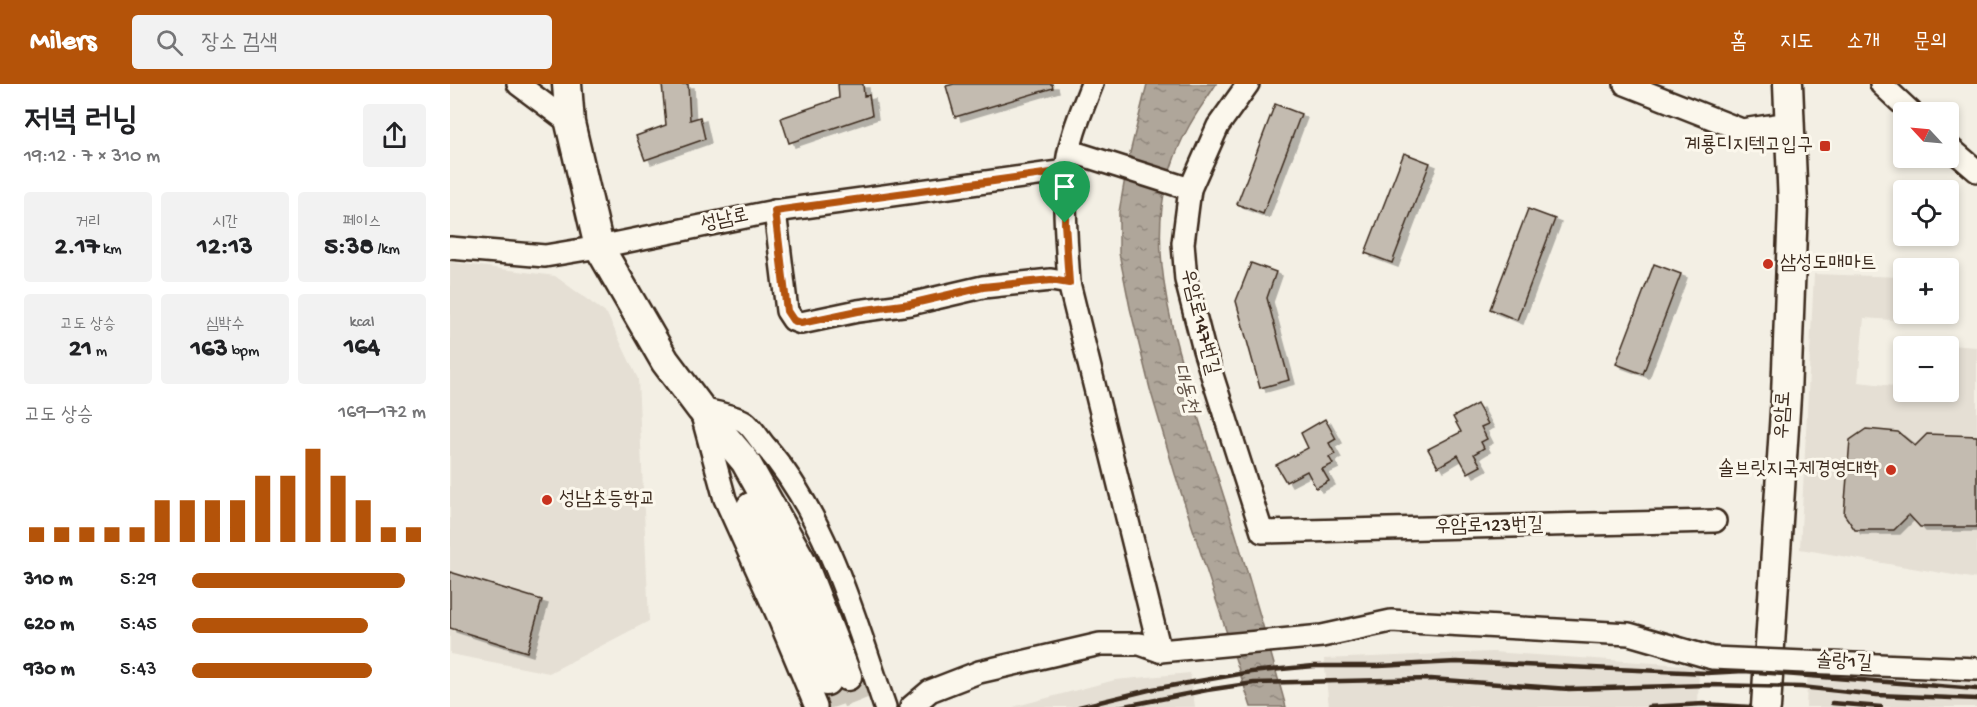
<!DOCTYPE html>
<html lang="ko">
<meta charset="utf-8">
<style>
body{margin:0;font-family:"Gochi Hand","Poor Story",sans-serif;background:#f2f2f2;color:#202124;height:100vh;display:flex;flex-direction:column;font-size:22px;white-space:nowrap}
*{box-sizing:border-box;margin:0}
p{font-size:20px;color:#757577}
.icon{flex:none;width:33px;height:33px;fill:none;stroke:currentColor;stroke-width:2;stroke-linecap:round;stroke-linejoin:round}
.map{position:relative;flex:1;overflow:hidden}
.drawer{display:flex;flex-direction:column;background:#fff;width:450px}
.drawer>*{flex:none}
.needle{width:39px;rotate:296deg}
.tools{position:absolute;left:1443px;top:18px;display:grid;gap:12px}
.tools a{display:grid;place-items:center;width:66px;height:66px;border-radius:6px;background:#fff;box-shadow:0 3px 9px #0003;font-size:30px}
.pin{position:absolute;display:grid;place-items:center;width:51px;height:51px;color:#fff;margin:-62px -26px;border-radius:50% 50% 50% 0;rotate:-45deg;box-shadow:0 0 6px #0007}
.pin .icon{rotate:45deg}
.round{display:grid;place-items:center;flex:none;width:63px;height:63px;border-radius:6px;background:#f2f2f2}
.summary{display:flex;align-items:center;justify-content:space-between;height:102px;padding:0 24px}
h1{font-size:33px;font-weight:700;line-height:45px}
.stats{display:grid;grid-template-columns:repeat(3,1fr);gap:9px;height:102px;padding:6px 24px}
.stats div{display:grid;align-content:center;border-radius:6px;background:#f2f2f2;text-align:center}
.stats b{font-size:26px;font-weight:700}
.stats small{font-size:16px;font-weight:400}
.stats p{font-size:16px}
.chart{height:168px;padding:12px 24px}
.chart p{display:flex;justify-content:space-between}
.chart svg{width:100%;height:108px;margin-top:6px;stroke:#b45309;stroke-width:6}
ul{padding:0 24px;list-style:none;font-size:20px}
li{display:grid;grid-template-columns:96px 72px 1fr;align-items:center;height:45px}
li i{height:15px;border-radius:8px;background:#b45309}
header{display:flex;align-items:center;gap:36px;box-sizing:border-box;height:84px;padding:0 30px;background:#b45309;color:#fff}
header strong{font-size:28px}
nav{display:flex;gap:33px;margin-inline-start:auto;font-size:21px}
.search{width:420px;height:54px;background:#f2f2f2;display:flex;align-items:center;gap:15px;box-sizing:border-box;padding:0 21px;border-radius:6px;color:#757577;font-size:22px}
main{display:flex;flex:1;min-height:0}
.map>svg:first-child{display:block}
</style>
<header>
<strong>Milers</strong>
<div class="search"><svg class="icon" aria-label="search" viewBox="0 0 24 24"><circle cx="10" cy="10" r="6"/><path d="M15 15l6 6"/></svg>장소 검색</div>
<nav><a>홈</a><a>지도</a><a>소개</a><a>문의</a></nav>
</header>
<main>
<section class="drawer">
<div class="summary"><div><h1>저녁 러닝</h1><p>19:12 · 7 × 310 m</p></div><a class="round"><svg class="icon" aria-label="share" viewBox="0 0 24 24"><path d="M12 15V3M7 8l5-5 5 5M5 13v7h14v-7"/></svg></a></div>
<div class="stats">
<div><p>거리</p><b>2.17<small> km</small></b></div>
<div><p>시간</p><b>12:13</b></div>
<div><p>페이스</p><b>5:38<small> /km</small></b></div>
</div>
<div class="stats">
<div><p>고도 상승</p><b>21<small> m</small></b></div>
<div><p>심박수</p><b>163<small> bpm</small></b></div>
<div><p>kcal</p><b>164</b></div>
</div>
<div class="chart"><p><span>고도 상승</span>169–172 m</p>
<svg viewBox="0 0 160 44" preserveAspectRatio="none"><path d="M5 44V38M15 44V38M25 44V38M35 44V38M45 44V38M55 44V27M65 44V27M75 44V27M85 44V27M95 44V17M105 44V17M115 44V6M125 44V17M135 44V27M145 44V38M155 44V38"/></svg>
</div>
<ul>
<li><b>310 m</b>5:29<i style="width:91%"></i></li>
<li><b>620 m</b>5:45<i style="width:75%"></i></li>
<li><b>930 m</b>5:43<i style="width:77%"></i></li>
</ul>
</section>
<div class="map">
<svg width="1527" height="623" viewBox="0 0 1527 623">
<defs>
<pattern id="water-ripples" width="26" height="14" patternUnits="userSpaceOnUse" patternTransform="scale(1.5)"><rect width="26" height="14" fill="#afa69a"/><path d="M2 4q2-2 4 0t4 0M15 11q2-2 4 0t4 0" fill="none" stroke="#90877d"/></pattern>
<filter id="shadow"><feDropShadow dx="6" dy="4" stdDeviation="0" flood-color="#0004"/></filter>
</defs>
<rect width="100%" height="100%" fill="#f3efe4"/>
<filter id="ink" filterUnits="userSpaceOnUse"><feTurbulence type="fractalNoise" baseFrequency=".0167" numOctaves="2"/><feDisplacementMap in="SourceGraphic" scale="12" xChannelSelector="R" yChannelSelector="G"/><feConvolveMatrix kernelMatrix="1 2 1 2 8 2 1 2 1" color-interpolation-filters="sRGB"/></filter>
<g filter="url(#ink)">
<!-- built -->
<g fill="#e5dfd4">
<path d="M 0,178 L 105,192 L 157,230 L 188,295 L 199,537 L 99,589 L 0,570 Z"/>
<path d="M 1364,190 L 1453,193 L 1454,230 L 1471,230 L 1470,238 L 1414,234 L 1408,298 L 1453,303 L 1454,308 L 1498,308 L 1498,262 L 1486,262 L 1486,260 L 1527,263 L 1527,495 L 1350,465 Z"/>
<path d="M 1042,568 L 1249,582 L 1248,623 L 879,623 L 874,575 Z"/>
<path d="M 1358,582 L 1527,592 L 1527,623 L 1356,623 Z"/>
<path d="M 740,589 L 745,623 L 563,623 L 665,596 Z"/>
</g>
<!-- water -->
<path fill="url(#water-ripples)" stroke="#817468" stroke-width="1.5" d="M 697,0 L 766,0 C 757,15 745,30 737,46 C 725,68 715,98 712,123 C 701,211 747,326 773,410 C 796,480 816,552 836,623 L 801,623 L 725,390 L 700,305 L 680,224 L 669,169 L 669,128 L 678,77 Z"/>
<!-- building -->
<g fill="#c3bbb0" stroke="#3b2a1e" stroke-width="1.5" filter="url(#shadow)">
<path d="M 212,0 L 238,0 L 240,36 L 250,33 L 255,55 L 195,76 L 186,52 L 216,41 Z"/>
<path d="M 388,0 L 413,0 L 414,12 L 419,11 L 422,31 L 339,59 L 331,34 L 389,14 Z"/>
<path d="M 504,0 L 602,0 L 603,4 L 505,33 L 496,2 Z"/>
<path d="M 825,20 L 851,30 L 813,130 L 787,120 Z"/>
<path d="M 954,69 L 980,79 L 942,179 L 915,169 Z"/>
<path d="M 1078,125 L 1105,135 L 1067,236 L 1040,225 Z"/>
<path d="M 801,179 L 826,188 L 817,214 L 839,296 L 810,304 L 786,217 Z"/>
<path d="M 1204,180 L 1231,190 L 1193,290 L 1166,280 Z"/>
<path d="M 1027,320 L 1038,340 L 1031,343 L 1037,355 L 1031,358 L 1034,364 L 1024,370 L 1031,382 L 1018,389 L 1008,371 L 988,383 L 978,365 L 1011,348 L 1003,333 Z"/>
<path d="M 875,335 L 886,355 L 879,359 L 885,370 L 879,373 L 883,380 L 872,385 L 879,397 L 866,404 L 857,387 L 836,398 L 826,381 L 858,364 L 851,349 Z"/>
<path d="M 1416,345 L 1448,348 L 1465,362 L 1477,350 L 1527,352 L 1527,443 L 1470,443 L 1459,431 L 1444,446 L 1405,446 L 1394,430 L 1400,356 Z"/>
<path d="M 0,488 L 92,516 L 77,568 L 0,544 Z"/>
</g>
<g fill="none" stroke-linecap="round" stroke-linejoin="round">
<!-- secondary-tunnel -->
<g stroke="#cec8bc" stroke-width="28" stroke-dasharray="28 14" stroke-linecap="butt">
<path d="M 397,592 L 409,623"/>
<path d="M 376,597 L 385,623"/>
</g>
<!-- street casing -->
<g stroke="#3b2a1e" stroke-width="26">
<g id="street">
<path d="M 68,0 L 120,39"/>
<path d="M 642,0 C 631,28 618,58 616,88 C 613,125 617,163 619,199 L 710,567"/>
<path d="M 798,0 L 768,42 L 740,105 L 733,159 L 736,196 L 754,266 L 812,448 L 1265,437"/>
<path d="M 1175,0 L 1292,46 L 1340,39"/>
<path d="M 1431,0 L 1461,28"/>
<path d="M 1498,62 L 1527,87"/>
<path d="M 620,67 L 740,105"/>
<path d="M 325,127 L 337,227 L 343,236 L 351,239 L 408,227 L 460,220 L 533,203 L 601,196 L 619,199"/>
<path d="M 0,164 L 95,172 L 149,163 L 325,127 L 616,87"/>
<path d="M 251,325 C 262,328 286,332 295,338 C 302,343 309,355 315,362 C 377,433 405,535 435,623"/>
<path d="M 252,331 L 275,415 L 327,530 L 366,623"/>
<path d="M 1354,578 L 1527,585"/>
<path d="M 461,623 L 480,607 L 529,588 L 650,560 L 690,560 L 710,567 L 872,552 L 941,537 L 1179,550 L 1262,574"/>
</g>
</g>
<!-- secondary casing -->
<g stroke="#3b2a1e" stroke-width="33">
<g id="secondary">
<path d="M 117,0 L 120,39 L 149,163 L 215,277 L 251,325 L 295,377 L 353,480 L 397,592"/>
<path d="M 301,423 L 332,489 L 376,597"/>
<path d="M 1316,623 L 1336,312 L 1343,122 L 1338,0"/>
</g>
</g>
<!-- street -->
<use href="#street" stroke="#fbf7ec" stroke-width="21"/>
<!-- secondary -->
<use href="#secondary" stroke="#fbf7ec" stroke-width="28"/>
<!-- rail -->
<g stroke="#3b2a1e" stroke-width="4.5">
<path d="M 1382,619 L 1431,623"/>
<path d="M 629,623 L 703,605 L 755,596 L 801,588 L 864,582 L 929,582 L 1006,578 L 1257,589 L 1294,587 L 1527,605"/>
<path d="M 670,623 L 757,606 L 804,599 L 981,595 L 1119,605 L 1258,601 L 1351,603 L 1427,611 L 1527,615"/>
<path d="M 1198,623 L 1254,620 L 1300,623"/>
</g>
<!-- street-bridge casing -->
<g stroke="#3b2a1e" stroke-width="26" stroke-linecap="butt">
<path id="street-bridge" d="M 1262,574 L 1354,578"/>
</g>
<!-- street-bridge -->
<use href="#street-bridge" stroke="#fbf7ec" stroke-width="21"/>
</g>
</g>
<g fill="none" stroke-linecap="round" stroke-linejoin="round" filter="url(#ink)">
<!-- route casing -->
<g stroke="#fff" stroke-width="12">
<path id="route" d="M 616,87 L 615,139 L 619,199 L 601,196 L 533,203 L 460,220 L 408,227 L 351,239 L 343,236 L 337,227 L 325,127 Z"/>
</g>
<!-- route -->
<use href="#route" stroke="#b45309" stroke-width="8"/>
</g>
<!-- markers -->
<g fill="#c8321e" stroke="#fbf7ec" stroke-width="2">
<rect x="1369" y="56" width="12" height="12" rx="3"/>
<circle cx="1318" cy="180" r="6"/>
<circle cx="1441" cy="386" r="6"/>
<circle cx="97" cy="416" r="6"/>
</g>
<g text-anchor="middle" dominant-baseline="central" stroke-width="6" stroke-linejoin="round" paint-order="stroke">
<!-- poi labels -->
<g font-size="20" fill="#3b2a1e" stroke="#fbf7ec" text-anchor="end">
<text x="1363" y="62">계룡디지텍고입구</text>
<text x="1330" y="180" text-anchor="start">삼성도매마트</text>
<text x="1429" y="386">솔브릿지국제경영대학</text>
<text x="109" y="416" text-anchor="start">성남초등학교</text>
</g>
<!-- street labels -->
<g font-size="20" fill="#3b2a1e" stroke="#fbf7ec">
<text transform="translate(275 137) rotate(-12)">성남로</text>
<text transform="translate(749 238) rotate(76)">우암로147번길</text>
<text transform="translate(1334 331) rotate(-87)">우암로</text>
<text transform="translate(1039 443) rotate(-1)">우암로123번길</text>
<text transform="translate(1394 579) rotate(3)">솔랑1길</text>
</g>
<!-- water labels -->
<g font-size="21" font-style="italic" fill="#645549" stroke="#fbf7ec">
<text transform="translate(734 305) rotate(75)">대동천</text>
</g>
</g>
</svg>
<div class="tools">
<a><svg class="needle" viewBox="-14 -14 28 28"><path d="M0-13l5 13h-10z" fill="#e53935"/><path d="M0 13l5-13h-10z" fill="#757577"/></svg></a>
<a><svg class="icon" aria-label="locate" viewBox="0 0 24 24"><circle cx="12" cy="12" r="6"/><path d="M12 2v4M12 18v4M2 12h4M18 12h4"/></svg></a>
<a>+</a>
<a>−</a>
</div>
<div class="pin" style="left:615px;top:139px;background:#1e9e55"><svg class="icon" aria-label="arrive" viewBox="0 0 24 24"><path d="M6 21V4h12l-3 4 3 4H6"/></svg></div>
</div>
</main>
